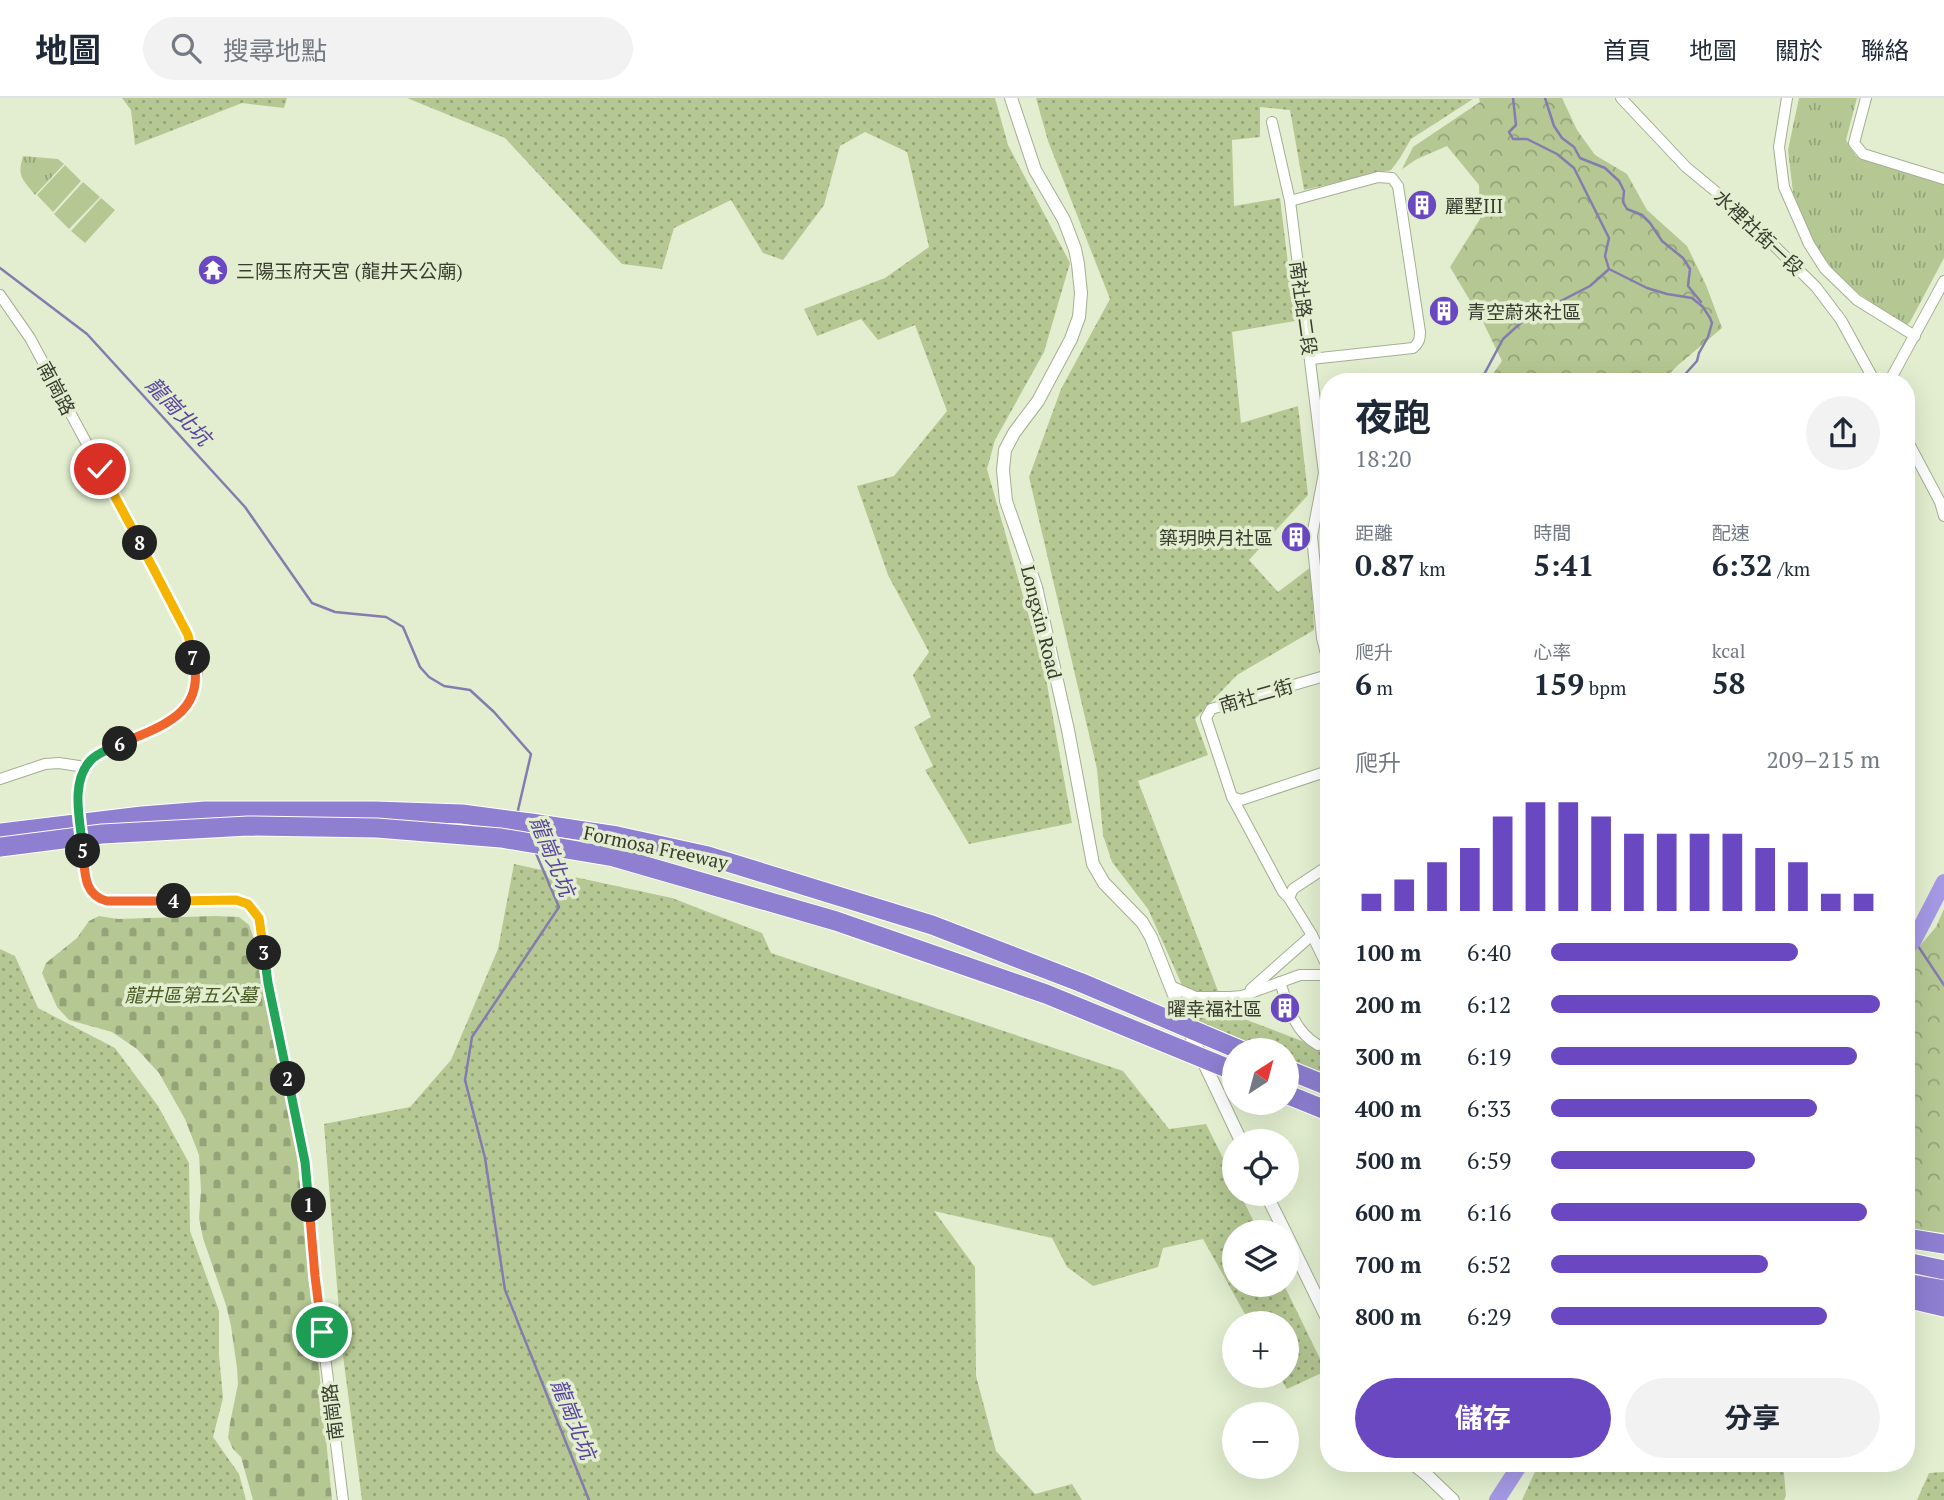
<!DOCTYPE html>
<html lang="zh-TW">
<meta charset="utf-8">
<style>
body{margin:0;font-family:"PT Serif","Noto Sans TC",serif;background:#f2f2f3;color:#1f2937;height:100vh;display:flex;flex-direction:column;font-size:26px;white-space:nowrap}
*{box-sizing:border-box;margin:0}
p{font-size:23px;color:#747a83}
.icon{flex:none;width:38px;height:38px;fill:none;stroke:currentColor;stroke-width:2;stroke-linecap:round;stroke-linejoin:round}
.map{position:relative;flex:1;overflow:hidden}
.details{position:absolute;left:1320px;top:275px;width:595px;height:1099px;display:flex;flex-direction:column;background:#fff;border-radius:28px;box-shadow:0 7px 28px #0002}
.details>*{flex:none}
.needle{width:46px;rotate:36deg}
.fabs{position:absolute;left:1222px;top:940px;display:grid;gap:14px}
.fabs a{display:grid;place-items:center;width:77px;height:77px;border-radius:50%;background:#fff;box-shadow:0 7px 28px #0002;font-size:35px}
.pin{position:absolute;display:grid;place-items:center;width:60px;height:60px;color:#fff;margin:-30px;border:4px solid #fff;border-radius:50%;box-shadow:0 2px 7px #0007}
.km{position:absolute;width:35px;height:35px;margin:-18px;border-radius:50%;background:#222;color:#fff;font-size:19px;line-height:35px;text-align:center}
.round{display:grid;place-items:center;flex:none;width:74px;height:74px;border-radius:37px;background:#f2f2f3}
.summary{display:flex;align-items:center;justify-content:space-between;height:119px;padding:0 35px}
h1{font-size:38px;font-weight:700;line-height:52px}
.figures{display:grid;grid-template-columns:repeat(3,1fr);gap:10px;height:119px;padding:7px 35px}
.figures div{display:grid;align-content:center}
.figures b{font-size:30px;font-weight:700}
.figures small{font-size:19px;font-weight:400}
.figures p{font-size:19px}
.chart{height:196px;padding:14px 35px}
.chart p{display:flex;justify-content:space-between}
.chart svg{width:100%;height:126px;margin-top:7px;stroke:#6a48c1;stroke-width:6}
.button{display:flex;gap:14px;margin-top:auto;padding:14px 35px}
.button a{flex:1;height:80px;border-radius:42px;background:#6a48c1;color:#fff;font-size:28px;font-weight:700;line-height:80px;text-align:center}
.button a+a{background:#f2f2f3;color:#1f2937}
ul{padding:0 35px;list-style:none;font-size:23px}
li{display:grid;grid-template-columns:112px 84px 1fr;align-items:center;height:52px}
li i{height:18px;border-radius:9px;background:#6a48c1}
header{display:flex;align-items:center;gap:42px;box-sizing:border-box;height:98px;padding:0 35px;background:#fff;border-bottom:2px solid #e0e1e3}
header strong{font-size:33px}
nav{display:flex;gap:38px;margin-inline-start:auto;font-size:24px}
.search{width:490px;height:63px;background:#f2f2f3;display:flex;align-items:center;gap:18px;box-sizing:border-box;padding:0 24px;border-radius:38px;color:#747a83;font-size:26px}
.map>svg:first-child{display:block}
</style>
<header>
<strong>地圖</strong>
<div class="search"><svg class="icon" aria-label="search" viewBox="0 0 24 24"><circle cx="10" cy="10" r="6"/><path d="M15 15l6 6"/></svg>搜尋地點</div>
<nav><a>首頁</a><a>地圖</a><a>關於</a><a>聯絡</a></nav>
</header>
<div class="map">
<svg width="1944" height="1402" viewBox="0 0 1944 1402">
<defs>
<pattern id="grass-dots" width="8" height="8" patternUnits="userSpaceOnUse" patternTransform="scale(1.75)"><rect width="8" height="8" fill="#b5c893"/><path d="M2 2h.1M6 6h.1" fill="none" stroke="#94a478" stroke-width="1.8" stroke-linecap="round"/></pattern>
<pattern id="forest-crowns" width="20" height="18" patternUnits="userSpaceOnUse" patternTransform="scale(1.75)"><rect width="20" height="18" fill="#b5c893"/><path d="M2 6a3 3 0 1 1 6 0M12 15a3 3 0 1 1 6 0" fill="none" stroke="#94a478"/></pattern>
<pattern id="cemetery-stones" width="16" height="16" patternUnits="userSpaceOnUse" patternTransform="scale(1.75)"><rect width="16" height="16" fill="#b5c893"/><path d="M2 7V4a2 2 0 0 1 4 0v3zM10 15v-3a2 2 0 0 1 4 0v3z" fill="#94a478"/></pattern>
<pattern id="park-tufts" width="24" height="20" patternUnits="userSpaceOnUse" patternTransform="scale(1.75)"><rect width="24" height="20" fill="#b5c893"/><path d="M3 7l-1-3M5 7V3M7 7l1-3M15 17l-1-3M17 17v-4M19 17l1-3" fill="none" stroke="#94a478"/></pattern>
</defs>
<rect width="100%" height="100%" fill="#e2eecf"/>
<!-- grass -->
<g fill="url(#grass-dots)">
<path d="M 122,0 L 287,0 L 284,10 L 242,5 L 135,47 L 131,12 Z"/>
<path d="M 407,0 L 995,0 L 1008,47 L 1070,165 L 1044,254 L 995,342 L 987,371 L 1045,575 L 1072,725 L 969,746 L 925,672 L 933,668 L 914,629 L 931,619 L 913,577 L 929,554 L 888,477 L 857,388 L 894,378 L 947,313 L 915,227 L 878,242 L 861,221 L 817,238 L 804,211 L 885,180 L 929,149 L 907,54 L 865,34 L 840,48 L 824,107 L 783,162 L 763,155 L 731,102 L 674,130 L 662,171 L 622,166 L 505,40 Z"/>
<path d="M 1036,0 L 1473,1 L 1411,41 L 1400,60 L 1391,72 L 1304,92 L 1290,12 L 1260,9 L 1260,39 L 1232,42 L 1234,108 L 1280,100 L 1295,223 L 1232,234 L 1241,325 L 1298,308 L 1308,397 L 1249,462 L 1278,494 L 1311,469 L 1314,532 L 1237,577 L 1195,621 L 1208,657 L 1138,683 L 1226,914 L 1328,953 L 1328,977 L 1286,960 L 1286,952 L 1268,952 L 1198,923 L 1148,811 L 1112,764 L 1103,737 L 1097,671 L 1029,379 L 1061,291 L 1110,201 L 1048,43 Z"/>
<path d="M 514,766 L 672,800 L 762,835 L 771,855 L 1123,973 L 1169,1031 L 1206,1026 L 1234,1082 L 1234,1096 L 1240,1096 L 1259,1134 L 1234,1134 L 1234,1186 L 1284,1187 L 1326,1273 L 1287,1291 L 1279,1278 L 1286,1278 L 1286,1225 L 1250,1225 L 1203,1141 L 1163,1150 L 1158,1169 L 1093,1188 L 1067,1169 L 1052,1140 L 934,1113 L 975,1169 L 976,1278 L 996,1353 L 1035,1396 L 1072,1386 L 1082,1402 L 362,1402 L 342,1250 L 324,1026 L 410,1009 L 451,962 L 498,851 Z"/>
<path d="M 0,851 L 15,858 L 38,910 L 115,950 L 158,1008 L 189,1065 L 190,1133 L 219,1213 L 219,1257 L 223,1300 L 213,1339 L 239,1376 L 246,1402 L 0,1402 Z"/>
<path d="M 1539,1365 L 1783,1365 L 1786,1398 L 1784,1402 L 1522,1402 Z"/>
<path d="M 1944,1374 L 1944,1402 L 1917,1402 L 1929,1375 Z"/>
</g>
<!-- forest -->
<g fill="url(#forest-crowns)">
<path d="M 1479,0 L 1562,0 L 1577,32 L 1595,57 L 1627,76 L 1647,112 L 1687,148 L 1706,187 L 1722,230 L 1677,268 L 1663,283 L 1488,283 L 1502,263 L 1484,226 L 1450,169 L 1480,121 L 1479,87 L 1447,48 L 1417,61 L 1402,71 L 1413,49 L 1480,4 Z"/>
<path d="M 1944,811 L 1944,1137 L 1906,1131 L 1906,864 L 1936,829 Z"/>
</g>
<!-- cemetery -->
<path fill="url(#cemetery-stones)" d="M 99,818 L 118,821 L 215,818 L 239,819 L 249,827 C 285,922 294,1026 304,1126 C 314,1218 323,1310 332,1402 L 253,1402 L 241,1359 L 233,1351 L 228,1340 L 230,1325 L 238,1286 L 237,1270 L 231,1228 L 226,1207 L 203,1140 L 199,1120 L 201,1093 L 199,1057 L 185,1021 L 159,975 L 137,951 L 112,934 L 69,922 L 57,909 L 42,875 L 46,865 L 77,840 L 89,823 Z"/>
<!-- park -->
<g fill="url(#park-tufts)">
<path d="M 1799,0 L 1857,0 L 1846,42 L 1856,58 L 1944,87 L 1944,160 L 1910,224 L 1905,228 L 1848,188 L 1811,146 L 1793,94 L 1788,52 Z"/>
<path d="M 23,58 L 58,61 L 64,66 L 35,97 C 22,80 17,79 23,58 Z"/>
</g>
<!-- pitch -->
<g fill="#b5c893">
<path d="M 65,67 L 81,83 L 53,114 L 37,97 Z"/>
<path d="M 83,84 L 100,99 L 69,131 L 54,116 Z"/>
<path d="M 101,100 L 115,112 L 85,145 L 71,133 Z"/>
</g>
<g fill="none" stroke-linecap="round" stroke-linejoin="round">
<!-- stream -->
<g stroke="#847cae" stroke-width="2.5">
<path d="M 1513,0 L 1516,27 L 1509,34 L 1513,41 L 1527,41 L 1557,56 L 1574,70 L 1609,140 L 1605,158 L 1609,171 L 1647,190 L 1667,196 L 1692,200 L 1703,209 L 1710,220 L 1712,225 L 1708,239 L 1699,255 L 1697,263 L 1678,284"/>
<path d="M 1545,0 L 1554,28 L 1562,40 L 1574,49 L 1580,60 L 1605,70 L 1619,83 L 1624,93 L 1623,104 L 1627,111 L 1642,117 L 1650,125 L 1662,143 L 1683,160 L 1690,171 L 1688,188 L 1701,204"/>
<path d="M 0,170 L 87,236 L 245,409 L 312,505 L 335,514 L 386,519 L 403,529 L 420,569 L 429,579 L 444,588 L 470,592 L 494,614 L 531,656 L 518,712 L 519,715"/>
<path d="M 1480,284 L 1503,241 L 1524,222 L 1590,188 L 1608,172"/>
<path d="M 535,753 L 559,809 L 472,939 L 465,982 L 485,1060 L 505,1192 L 589,1402"/>
<path d="M 1914,842 L 1944,887"/>
</g>
<!-- river -->
<g stroke="#a598e4" stroke-width="16">
<path d="M 1906,852 L 1914,842 L 1944,784"/>
<path d="M 1497,1402 L 1521,1365"/>
</g>
<!-- minor casing -->
<g stroke="#a4af92" stroke-width="12">
<g id="minor">
<path d="M 1621,0 L 1686,69 L 1738,112 L 1816,189 L 1841,222 L 1875,284"/>
<path d="M 1787,0 L 1779,49 L 1784,89 L 1809,146 L 1825,171 L 1857,202 L 1915,238"/>
<path d="M 1866,0 L 1854,45 L 1863,56 L 1944,81"/>
<path d="M 1272,24 L 1290,103 L 1324,375 L 1312,438 L 1322,540 L 1328,564"/>
<path d="M 1290,103 L 1378,79 L 1392,80 L 1398,88 L 1420,234 C 1420,241 1419,245 1413,250 L 1311,261"/>
<path d="M 0,197 L 30,240 L 136,437 L 188,537 L 197,575 L 193,595 L 184,612 L 171,623 L 96,657 C 82,669 80,683 78,699"/>
<path d="M 1889,284 L 1944,183"/>
<path d="M 1906,340 L 1940,404 L 1944,418"/>
<path d="M 1906,448 L 1908,444"/>
<path d="M 1328,577 L 1211,611 L 1206,620 L 1232,699 L 1241,702 L 1328,673"/>
<path d="M 0,681 L 45,666 L 59,665 L 85,669"/>
<path d="M 1232,699 L 1283,794 L 1289,800"/>
<path d="M 1328,768 L 1293,791 L 1289,800 L 1312,837 L 1328,870"/>
<path d="M 86,776 C 89,792 90,799 107,803 L 236,802 L 248,805 L 259,820 L 268,885 L 305,1064 L 315,1178 L 343,1402"/>
<path d="M 1280,884 C 1288,909 1295,934 1318,947"/>
<path d="M 1173,889 L 1196,899 L 1230,899 L 1242,898 L 1300,877 L 1328,877"/>
<path d="M 1251,891 L 1312,837"/>
</g>
</g>
<!-- tertiary casing -->
<g stroke="#a4af92" stroke-width="14">
<g id="tertiary">
<path d="M 1011,0 L 1035,72 L 1064,122 L 1075,151 L 1078,166 L 1081,195 L 1079,219 L 1071,241 L 1038,303 L 1014,335 L 1005,352 L 1003,372 L 1006,403 L 1036,489 L 1068,632 L 1093,766 L 1104,785 L 1142,824 L 1151,839 L 1186,927 L 1241,1043"/>
<path d="M 1266,1096 L 1285,1134"/>
<path d="M 1286,1136 L 1328,1222"/>
<path d="M 1412,1365 L 1427,1377 L 1453,1402"/>
</g>
</g>
<!-- motorway casing -->
<g stroke="#fff" stroke-width="21">
<g id="motorway">
<path d="M 0,735 L 142,718 L 205,713 L 375,713 L 462,716 L 531,725 L 617,738 L 708,758 L 932,827 L 1082,885"/>
<path d="M 1286,971 L 1328,988"/>
<path d="M 1286,996 L 1328,1013"/>
<path d="M 1906,1140 L 1944,1146"/>
<path d="M 1906,1164 L 1944,1172"/>
<path d="M 1906,1185 L 1944,1192"/>
<path d="M 1906,1200 L 1944,1209"/>
</g>
</g>
<!-- minor -->
<use href="#minor" stroke="#fff" stroke-width="10"/>
<!-- tertiary -->
<use href="#tertiary" stroke="#fff" stroke-width="12"/>
<!-- motorway -->
<use href="#motorway" stroke="#8e7fd1" stroke-width="19"/>
<!-- minor-bridge casing -->
<g stroke="#a4af92" stroke-width="12" stroke-linecap="butt">
<path id="minor-bridge" d="M 78,699 L 86,776"/>
</g>
<!-- motorway-bridge casing -->
<g stroke="#fff" stroke-width="21" stroke-linecap="butt">
<g id="motorway-bridge">
<path d="M 0,749 L 102,736 L 248,728 L 377,730 L 501,740 L 614,759 L 836,823 L 1046,896 L 1234,973"/>
<path d="M 1082,885 L 1240,952"/>
</g>
</g>
<!-- minor-bridge -->
<use href="#minor-bridge" stroke="#fff" stroke-width="10"/>
<!-- motorway-bridge -->
<use href="#motorway-bridge" stroke="#8e7fd1" stroke-width="19"/>
</g>
<g fill="none" stroke-linecap="round" stroke-linejoin="round">
<!-- split-1 casing -->
<g stroke="#fff" stroke-width="14">
<path id="split-1" d="M 309,1107 L 315,1178 L 322,1234"/>
</g>
<!-- split-2 casing -->
<g stroke="#fff" stroke-width="14">
<path id="split-2" d="M 288,981 L 305,1064 L 309,1107"/>
</g>
<!-- split-3 casing -->
<g stroke="#fff" stroke-width="14">
<path id="split-3" d="M 264,855 L 268,885 L 288,981"/>
</g>
<!-- split-4 casing -->
<g stroke="#fff" stroke-width="14">
<path id="split-4" d="M 174,803 L 236,802 L 248,806 L 259,820 L 264,855"/>
</g>
<!-- split-5 casing -->
<g stroke="#fff" stroke-width="14">
<path id="split-5" d="M 83,753 C 85,774 83,797 107,803 L 174,803"/>
</g>
<!-- split-6 casing -->
<g stroke="#fff" stroke-width="14">
<path id="split-6" d="M 83,753 C 81,726 69,684 91,662 C 98,654 111,651 120,646"/>
</g>
<!-- split-7 casing -->
<g stroke="#fff" stroke-width="14">
<path id="split-7" d="M 120,646 C 161,628 207,616 193,560"/>
</g>
<!-- split-8 casing -->
<g stroke="#fff" stroke-width="14">
<path id="split-8" d="M 140,445 L 188,537 L 193,560"/>
</g>
<!-- split-9 casing -->
<g stroke="#fff" stroke-width="14">
<path id="split-9" d="M 100,371 L 140,445"/>
</g>
<!-- split-1 -->
<use href="#split-1" stroke="#f0652b" stroke-width="9"/>
<!-- split-2 -->
<use href="#split-2" stroke="#22a559" stroke-width="9"/>
<!-- split-3 -->
<use href="#split-3" stroke="#22a559" stroke-width="9"/>
<!-- split-4 -->
<use href="#split-4" stroke="#f5b400" stroke-width="9"/>
<!-- split-5 -->
<use href="#split-5" stroke="#f0652b" stroke-width="9"/>
<!-- split-6 -->
<use href="#split-6" stroke="#22a559" stroke-width="9"/>
<!-- split-7 -->
<use href="#split-7" stroke="#f0652b" stroke-width="9"/>
<!-- split-8 -->
<use href="#split-8" stroke="#f5b400" stroke-width="9"/>
<!-- split-9 -->
<use href="#split-9" stroke="#f5b400" stroke-width="9"/>
</g>
<!-- icons -->
<defs>
<g id="building-disc" transform="scale(1.575)"><circle r="9.5" fill="#6a48c1" stroke="#e2eecf"/><path d="M-4-6H4V6H1V3H-1V6H-4ZM-2.5-4.3h1.7v1.8h-1.7ZM.8-4.3h1.7v1.8H.8ZM-2.5-1h1.7V.8h-1.7ZM.8-1h1.7V.8H.8Z" fill="#fff"/></g>
<g id="temple-disc" transform="scale(1.575)"><circle r="9.5" fill="#6a48c1" stroke="#e2eecf"/><path d="M0-6L5-2H3V0L6.5 2.5H4V6H1.5V3h-3V6H-4V2.5H-6.5L-3 0V-2H-5Z" fill="#fff"/></g>
</defs>
<g fill-rule="evenodd">
<use href="#building-disc" x="1422" y="107"/>
<use href="#temple-disc" x="213" y="172"/>
<use href="#building-disc" x="1444" y="213"/>
<use href="#building-disc" x="1296" y="439"/>
<use href="#building-disc" x="1285" y="910"/>
</g>
<g text-anchor="middle" dominant-baseline="central" stroke-width="7" stroke-linejoin="round" paint-order="stroke">
<!-- poi labels -->
<g font-size="19" fill="#373c2f" stroke="#e2eecf" text-anchor="start">
<text x="1445" y="107">麗墅III</text>
<text x="236" y="172">三陽玉府天宮 (龍井天公廟)</text>
<text x="1467" y="213">青空蔚來社區</text>
<text x="1273" y="439" text-anchor="end">築玥映月社區</text>
<text x="1262" y="910" text-anchor="end">曜幸福社區</text>
</g>
<!-- street labels -->
<g font-size="19" fill="#373c2f" stroke="#e2eecf">
<text transform="translate(1759 134) rotate(43)">水裡社街一段</text>
<text transform="translate(1304 210) rotate(82)">南社路二段</text>
<text transform="translate(57 290) rotate(62)">南崗路</text>
<text transform="translate(1042 524) rotate(76)">Longxin Road</text>
<text transform="translate(1256 597) rotate(-16)">南社二街</text>
<text transform="translate(656 749) rotate(12)">Formosa Freeway</text>
<text transform="translate(332 1314) rotate(-97)">南崗路</text>
</g>
<!-- park labels -->
<g font-size="19" font-style="italic" fill="#485a21" stroke="#e2eecf">
<text x="191" y="896">龍井區第五公墓</text>
</g>
<!-- water labels -->
<g font-size="21" font-style="italic" fill="#5a439e" stroke="#e2eecf">
<text transform="translate(179 313) rotate(47)">龍崗北坑</text>
<text transform="translate(553 758) rotate(68)">龍崗北坑</text>
<text transform="translate(574 1321) rotate(68)">龍崗北坑</text>
</g>
</g>
</svg>
<div class="fabs">
<a><svg class="needle" viewBox="-14 -14 28 28"><path d="M0-13l5 13h-10z" fill="#e53935"/><path d="M0 13l5-13h-10z" fill="#747a83"/></svg></a>
<a><svg class="icon" aria-label="locate" viewBox="0 0 24 24"><circle cx="12" cy="12" r="6"/><path d="M12 2v4M12 18v4M2 12h4M18 12h4"/></svg></a>
<a><svg class="icon" aria-label="layers" viewBox="0 0 24 24"><path d="M12 4l9 5-9 5-9-5zM3 14l9 5 9-5"/></svg></a>
<a>+</a>
<a>−</a>
</div>
<div class="pin" style="left:322px;top:1234px;background:#1e9e55"><svg class="icon" aria-label="arrive" viewBox="0 0 24 24"><path d="M6 21V4h12l-3 4 3 4H6"/></svg></div>
<div class="pin" style="left:100px;top:371px;background:#d93025"><svg class="icon" aria-label="check" viewBox="0 0 24 24"><path d="M5 12l5 5 9-10"/></svg></div>
<b class="km" style="left:309px;top:1107px">1</b>
<b class="km" style="left:288px;top:981px">2</b>
<b class="km" style="left:264px;top:855px">3</b>
<b class="km" style="left:174px;top:803px">4</b>
<b class="km" style="left:83px;top:753px">5</b>
<b class="km" style="left:120px;top:646px">6</b>
<b class="km" style="left:193px;top:560px">7</b>
<b class="km" style="left:140px;top:445px">8</b>
<section class="details">
<div class="summary"><div><h1>夜跑</h1><p>18:20</p></div><a class="round"><svg class="icon" aria-label="share" viewBox="0 0 24 24"><path d="M12 15V3M7 8l5-5 5 5M5 13v7h14v-7"/></svg></a></div>
<div class="figures">
<div><p>距離</p><b>0.87<small> km</small></b></div>
<div><p>時間</p><b>5:41</b></div>
<div><p>配速</p><b>6:32<small> /km</small></b></div>
</div>
<div class="figures">
<div><p>爬升</p><b>6<small> m</small></b></div>
<div><p>心率</p><b>159<small> bpm</small></b></div>
<div><p>kcal</p><b>58</b></div>
</div>
<div class="chart"><p><span>爬升</span>209–215 m</p>
<svg viewBox="0 0 160 44" preserveAspectRatio="none"><path d="M5 44V38M15 44V33M25 44V27M35 44V22M45 44V11M55 44V6M65 44V6M75 44V11M85 44V17M95 44V17M105 44V17M115 44V17M125 44V22M135 44V27M145 44V38M155 44V38"/></svg>
</div>
<ul>
<li><b>100 m</b>6:40<i style="width:75%"></i></li>
<li><b>200 m</b>6:12<i style="width:100%"></i></li>
<li><b>300 m</b>6:19<i style="width:93%"></i></li>
<li><b>400 m</b>6:33<i style="width:81%"></i></li>
<li><b>500 m</b>6:59<i style="width:62%"></i></li>
<li><b>600 m</b>6:16<i style="width:96%"></i></li>
<li><b>700 m</b>6:52<i style="width:66%"></i></li>
<li><b>800 m</b>6:29<i style="width:84%"></i></li>
</ul>
<div class="button"><a>儲存</a><a>分享</a></div>
</section>
</div>
